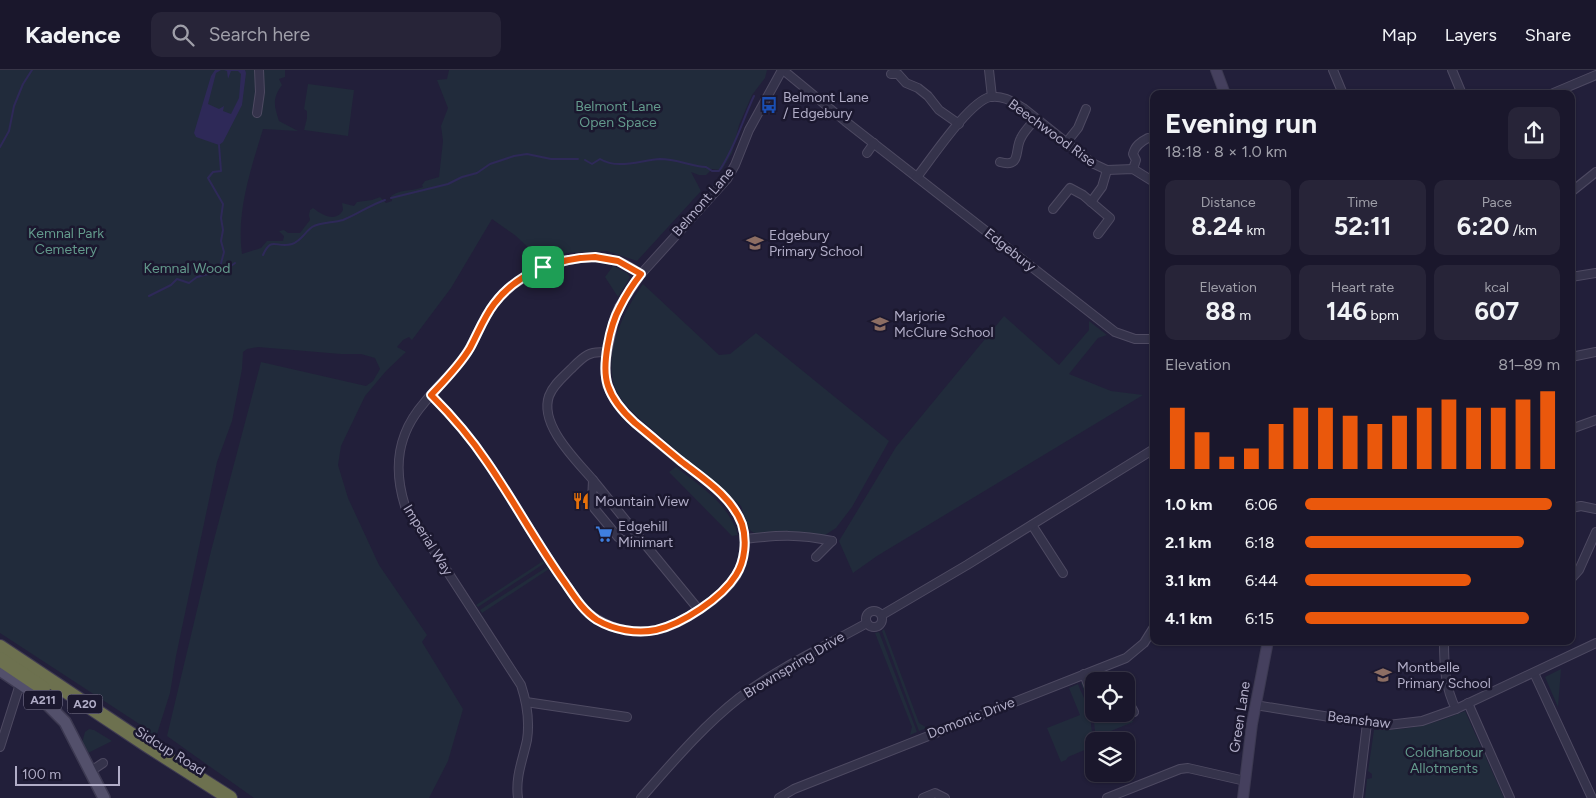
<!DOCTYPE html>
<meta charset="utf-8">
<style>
body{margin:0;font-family:Figtree,sans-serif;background:#272438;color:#f1f3f6;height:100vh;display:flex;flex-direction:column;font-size:19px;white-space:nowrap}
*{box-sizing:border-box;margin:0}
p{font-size:16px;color:#9f9fa9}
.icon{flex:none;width:28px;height:28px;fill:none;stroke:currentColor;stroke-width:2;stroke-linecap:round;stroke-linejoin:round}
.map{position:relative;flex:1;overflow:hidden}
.side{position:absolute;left:1150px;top:20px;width:425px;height:555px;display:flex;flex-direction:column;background:#1a172c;border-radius:10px;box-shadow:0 1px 4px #0004,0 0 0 1px #383648}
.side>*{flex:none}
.fabs{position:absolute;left:1085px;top:602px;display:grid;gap:10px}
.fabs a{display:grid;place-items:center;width:50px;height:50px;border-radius:10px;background:#1a172c;box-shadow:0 1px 4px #0004,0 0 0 1px #383648;font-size:25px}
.scale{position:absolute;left:15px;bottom:12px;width:105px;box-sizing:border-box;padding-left:5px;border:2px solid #b1adc7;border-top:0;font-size:14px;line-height:18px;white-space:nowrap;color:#b1adc7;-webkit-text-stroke:4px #1b182f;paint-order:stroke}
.pin{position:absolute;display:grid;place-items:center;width:42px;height:42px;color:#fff;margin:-21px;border-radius:10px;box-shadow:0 2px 8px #0006}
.round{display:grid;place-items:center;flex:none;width:52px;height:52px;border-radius:10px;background:#272438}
.headline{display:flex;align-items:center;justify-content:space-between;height:85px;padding:0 15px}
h1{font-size:28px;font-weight:700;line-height:38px}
.metrics{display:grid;grid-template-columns:repeat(3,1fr);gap:8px;height:85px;padding:5px 15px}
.metrics div{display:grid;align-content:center;border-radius:10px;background:#272438;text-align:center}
.metrics b{font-size:25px;font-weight:700}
.metrics small{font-size:14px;font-weight:400}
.metrics p{font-size:14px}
.chart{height:140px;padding:10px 15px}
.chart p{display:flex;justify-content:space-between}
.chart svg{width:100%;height:90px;margin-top:5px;stroke:#ea580c;stroke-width:6}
ul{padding:0 15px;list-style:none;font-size:16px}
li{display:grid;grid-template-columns:80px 60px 1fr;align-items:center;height:38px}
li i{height:12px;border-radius:6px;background:#ea580c}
header{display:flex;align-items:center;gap:30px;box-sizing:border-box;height:70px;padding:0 25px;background:#1a172c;border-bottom:1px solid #383648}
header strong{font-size:24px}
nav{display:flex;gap:28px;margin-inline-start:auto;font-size:18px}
.search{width:350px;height:45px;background:#272438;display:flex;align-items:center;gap:12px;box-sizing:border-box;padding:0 18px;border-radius:10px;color:#9f9fa9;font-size:19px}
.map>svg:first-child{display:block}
</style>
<header>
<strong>Kadence</strong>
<div class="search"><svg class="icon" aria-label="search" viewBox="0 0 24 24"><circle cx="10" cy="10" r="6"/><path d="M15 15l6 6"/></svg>Search here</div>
<nav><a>Map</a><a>Layers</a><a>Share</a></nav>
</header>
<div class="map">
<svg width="1596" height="728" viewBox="0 0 1596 728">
<rect width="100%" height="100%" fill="#221f3a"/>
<!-- green -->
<g fill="#212b3b">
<path d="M 0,0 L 285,0 L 285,7 L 279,9 L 282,15 C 272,29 274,35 279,51 L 298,61 L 263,59 C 251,99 236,142 242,184 L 261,178 L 267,171 L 283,171 L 284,166 L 279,161 L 284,160 L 288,163 L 300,163 L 310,150 L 309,145 L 310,140 L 313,138 C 322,145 336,153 343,140 L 342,133 L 354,136 L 357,132 L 372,130 L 380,127 L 386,133 L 392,131 L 391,126 C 403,118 411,122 423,117 L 422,115 L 425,111 L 439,107 L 443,71 L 441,56 L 448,38 L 437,10 L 447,9 L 449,0 L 767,0 L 765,8 L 752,25 L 739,55 L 732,83 L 722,100 L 712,99 L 706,105 L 699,105 L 691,102 L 701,121 L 637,191 L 607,181 L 566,183 L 542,191 L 516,166 L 492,149 L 451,218 L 412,270 L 409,267 L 403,270 L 397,277 L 406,282 L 386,301 L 365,326 L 341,376 L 338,395 L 348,428 L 379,495 L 427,565 L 422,572 L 463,639 L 448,691 L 429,728 L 254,728 L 167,666 L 211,481 L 261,292 L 366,316 L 373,311 L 380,299 L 375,288 L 361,284 L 341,284 L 258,277 L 247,279 L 243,282 L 242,299 L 232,351 L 217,392 L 176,586 L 170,623 L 157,664 L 149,664 L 147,659 L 0,563 Z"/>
<path d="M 308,14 L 354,20 L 348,66 L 304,60 L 307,48 L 307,41 L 304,39 Z"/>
<path d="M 613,196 L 627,203 L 630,207 L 618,227 L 605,207 Z"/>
<path d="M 643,214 L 719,285 L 730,284 L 756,263 L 889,371 L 852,437 L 836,458 L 822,467 L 794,462 L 758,465 L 751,461 L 748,457 L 741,436 C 715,414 689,391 663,369 C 649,356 623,337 616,320 C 602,285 623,242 643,214 Z"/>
<path d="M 1004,246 L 1059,295 L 1089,260 L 1089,251 L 1107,265 L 1098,268 L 1069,304 L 1111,321 L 1143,325 L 877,486 L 853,503 L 839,471 L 896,377 Z"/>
<path d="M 676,397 C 701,417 728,433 738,465 L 732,466 L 669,402 Z"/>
<path d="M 543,491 L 545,493 L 478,537 L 476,535 Z"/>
<path d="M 547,497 L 549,499 L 482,543 L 480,540 Z"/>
<path d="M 884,559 L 919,653 L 927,658 L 919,661 L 882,561 Z"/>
<path d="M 879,562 L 917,662 L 910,665 L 912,657 L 875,563 Z"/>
<path d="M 1561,599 L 1558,637 L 1545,607 Z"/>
<path d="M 1084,612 L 1094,635 L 1094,644 L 1126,644 L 1126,637 L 1133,652 L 1101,665 L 1095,661 L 1093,644 L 1081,613 Z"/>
<path d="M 1078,614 C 1081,623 1088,634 1090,644 C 1093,662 1087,663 1107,671 L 1094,671 L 1094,676 L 1068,687 L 1066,690 L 1061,692 L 1047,658 L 1080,645 L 1069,618 Z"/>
<path d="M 1465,641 L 1504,728 L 1365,728 L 1367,709 L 1372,708 L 1372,704 L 1368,701 L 1374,660 C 1411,660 1431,655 1465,641 Z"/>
<path d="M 89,659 L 94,660 L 112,671 L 88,683 L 82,673 L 85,662 Z"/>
</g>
<!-- water -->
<path fill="#2e2958" d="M 215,0 L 221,0 L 216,3 L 208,34 L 219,39 L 224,36 L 223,41 L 231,44 L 239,28 L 241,4 L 238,1 L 231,1 L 228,9 L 227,1 L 224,0 L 245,0 L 246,3 L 242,35 L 223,72 L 219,75 L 196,67 L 194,63 L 211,6 Z"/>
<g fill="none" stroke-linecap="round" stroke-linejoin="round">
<!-- stream -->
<g stroke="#2e2958" stroke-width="2">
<path d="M 0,77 L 9,61 L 14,36 L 23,14 L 32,0"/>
<path d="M 585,90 L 592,94 L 600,89 C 618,100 641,90 660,89 C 676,89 691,96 706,97 L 712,101 L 719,101 C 735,78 742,51 754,26"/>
<path d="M 391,128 L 448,114 L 462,107 L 477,103 L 490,94 L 514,86 L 527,84 L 551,89 L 578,89"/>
<path d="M 263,185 C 272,165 276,179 292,174 C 301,171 305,162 312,157 C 321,152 333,153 343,150 C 358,144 370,135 385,130"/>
<path d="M 219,201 L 231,196 L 235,193"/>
<path d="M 149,226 L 171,215 L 177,209 L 189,213 L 197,207 L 219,201 L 224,182 L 221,171 L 223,160 L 221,148 L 223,134 L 208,108 L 213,102 L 221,101 L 219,75"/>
</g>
<!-- street casing -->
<g stroke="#4e4a62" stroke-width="10">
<g id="street">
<path d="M 783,0 L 845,51 L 1115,262 L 1135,269 L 1154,269"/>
<path d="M 989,0 L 992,27"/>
<path d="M 1333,0 L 1343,24"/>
<path d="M 1452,0 L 1462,24"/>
<path d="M 891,4 L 898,4 L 906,13 L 918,18 L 928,26 L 939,40 L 959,54"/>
<path d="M 1551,24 L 1596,5"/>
<path d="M 257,43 L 260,22 L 259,0"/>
<path d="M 1066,73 L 1078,58 L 1086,39"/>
<path d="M 867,83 L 874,73"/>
<path d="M 1000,92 C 1022,98 1014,80 1021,68 C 1024,61 1031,55 1035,49"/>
<path d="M 1133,99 L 1136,90 L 1133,84 C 1135,76 1140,72 1148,68"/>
<path d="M 917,107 C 932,88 969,32 990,27 C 1003,25 1013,32 1023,38 L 1092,93 L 1107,100 L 1133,99 L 1154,112"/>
<path d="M 1571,122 L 1596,102"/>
<path d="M 1091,132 L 1102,117 L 1107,100"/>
<path d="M 1053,139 L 1070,118 L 1083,125 L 1110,148 L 1098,164"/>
<path d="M 1571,207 L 1596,203"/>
<path d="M 1571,287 L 1596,282"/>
<path d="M 431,325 C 451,345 471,368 487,392 C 514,431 537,474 565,513 C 574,526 583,541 597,549 C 614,560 636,564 656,560 C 681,555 722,528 736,506 C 745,491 747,470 742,454 C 732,426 702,408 679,390 C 661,375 642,360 625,343 L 614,329 L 607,315 L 605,299 L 607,283 L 614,250 L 619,237 L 641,204 L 727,109 L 735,95 L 749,60 L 782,0"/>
<path d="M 1571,359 L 1596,350"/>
<path d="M 593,410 C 576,390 539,355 549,326 C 553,315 563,307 571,299 C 583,287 589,280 607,283"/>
<path d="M 593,410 L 644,473 L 622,470 L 618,467 L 594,438 L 592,432 Z"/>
<path d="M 1571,438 L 1581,436 L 1596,439"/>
<path d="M 1032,455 L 1063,503"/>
<path d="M 745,469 C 778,465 799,464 832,471"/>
<path d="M 644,473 L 699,540"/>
<path d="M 816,487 L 832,471"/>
<path d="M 1571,509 L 1579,500 L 1596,462"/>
<circle cx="874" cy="549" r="8"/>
<path d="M 882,545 L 967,495 L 1154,379"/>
<path d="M 1444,571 C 1444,595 1445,618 1456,639"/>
<path d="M 1534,603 L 1592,728"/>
<path d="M 1084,604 L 1094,631"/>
<path d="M 1126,631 L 1128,631 L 1134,642"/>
<path d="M 526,632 L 627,647"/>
<path d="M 1468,633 L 1510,728"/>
<path d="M 1255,635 L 1367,653 L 1388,655 L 1422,651 L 1456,639 L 1596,573"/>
<path d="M 0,677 L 20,614"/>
<path d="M 91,701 L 103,693"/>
<path d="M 518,728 C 515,707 523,689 527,670 C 530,650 527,633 521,615 L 405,436 C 393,398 397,364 424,333 C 436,318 450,305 462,290 C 475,273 481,251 494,234 C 520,200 576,179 617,191 C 625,193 633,199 641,204"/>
<path d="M 641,728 C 672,693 702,657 739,628 C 778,598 824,577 867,553"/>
<path d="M 779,728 L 794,719 L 1126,588 L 1144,573 L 1154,557"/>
<path d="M 923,728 L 935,723 L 945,728"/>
<path d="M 1107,728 L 1180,699 L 1188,698 L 1245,711"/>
<path d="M 1358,728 L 1367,653"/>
</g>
</g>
<!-- secondary casing -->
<g stroke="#3c3951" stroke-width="12">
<g id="secondary">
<path d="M 1216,0 L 1225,24"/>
<path d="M 1243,728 L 1252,654 L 1268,571"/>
</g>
</g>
<!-- primary casing -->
<g stroke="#3c3951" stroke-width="14">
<path id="primary" d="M 0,600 L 41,628 L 65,652 L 104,728"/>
</g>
<!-- highway casing -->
<g stroke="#3e3a52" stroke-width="16">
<g id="highway">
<path d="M 0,577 L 147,675 L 230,728"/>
<path d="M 0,589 L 43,618"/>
</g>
</g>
<!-- street -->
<use href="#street" stroke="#35334b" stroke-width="8"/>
<!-- secondary -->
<use href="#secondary" stroke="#45405e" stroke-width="10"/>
<!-- primary -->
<use href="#primary" stroke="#53506b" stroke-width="11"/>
<!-- highway -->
<use href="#highway" stroke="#6d714f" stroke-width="14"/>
</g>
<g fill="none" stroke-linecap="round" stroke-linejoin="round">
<!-- route casing -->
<g stroke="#fff" stroke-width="10">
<path id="route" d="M 595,187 L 618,191 L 641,204 C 633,214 626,225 620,237 C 610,255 601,296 608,316 C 613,331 624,343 635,353 C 651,366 666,379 682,392 C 704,409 732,427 742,454 C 747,470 745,491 736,505 C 722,528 682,554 656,560 C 637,564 614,560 597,550 C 583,541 574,526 565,513 C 537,474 514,431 487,392 C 471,368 451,345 431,325 C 445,310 460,295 470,278 C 478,263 484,247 494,234 C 517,203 557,188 595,187 Z"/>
</g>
<!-- route -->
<use href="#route" stroke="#ea580c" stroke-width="6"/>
</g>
<!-- icons -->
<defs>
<g id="bus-bare" transform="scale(1.35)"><path d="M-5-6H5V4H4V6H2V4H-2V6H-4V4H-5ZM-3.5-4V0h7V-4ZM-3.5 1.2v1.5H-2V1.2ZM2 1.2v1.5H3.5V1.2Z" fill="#1a4fb4" stroke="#1b182f" stroke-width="2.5" paint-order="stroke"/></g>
<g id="school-bare" transform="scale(1.35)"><path d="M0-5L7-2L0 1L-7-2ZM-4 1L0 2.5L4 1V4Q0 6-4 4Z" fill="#8d6e63" stroke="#1b182f" stroke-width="2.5" paint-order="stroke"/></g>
<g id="restaurant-bare" transform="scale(1.35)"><path d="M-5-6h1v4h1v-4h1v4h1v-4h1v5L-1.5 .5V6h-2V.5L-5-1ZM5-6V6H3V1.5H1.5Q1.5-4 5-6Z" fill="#e8710a" stroke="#1b182f" stroke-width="2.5" paint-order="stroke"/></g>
<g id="supermarket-bare" transform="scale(1.35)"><path d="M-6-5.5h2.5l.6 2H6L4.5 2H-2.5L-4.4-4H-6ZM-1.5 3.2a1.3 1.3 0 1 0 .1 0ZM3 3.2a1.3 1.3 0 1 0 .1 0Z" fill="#3f7fe0" stroke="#1b182f" stroke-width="2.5" paint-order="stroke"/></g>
</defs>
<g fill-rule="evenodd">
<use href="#bus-bare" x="769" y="35"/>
<use href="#school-bare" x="755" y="173"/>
<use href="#school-bare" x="880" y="254"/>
<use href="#restaurant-bare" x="581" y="431"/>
<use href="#supermarket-bare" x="604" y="464"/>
<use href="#school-bare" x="1383" y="605"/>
</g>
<g text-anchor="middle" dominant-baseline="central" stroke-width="5" stroke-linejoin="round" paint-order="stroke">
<!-- shield labels -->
<g fill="#1b182f" stroke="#848099" stroke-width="1">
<rect x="24" y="620.5" width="38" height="19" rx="4"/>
<rect x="67.5" y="624.5" width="35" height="19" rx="4"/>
</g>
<g font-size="12" font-weight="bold" fill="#b1adc7">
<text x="43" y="630">A211</text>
<text x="85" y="634">A20</text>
</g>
<!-- poi labels -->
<g font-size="14" fill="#b1adc7" stroke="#1b182f" text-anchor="start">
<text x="783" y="27">Belmont Lane<tspan x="783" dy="16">/ Edgebury</tspan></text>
<text x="769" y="165">Edgebury<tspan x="769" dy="16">Primary School</tspan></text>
<text x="894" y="246">Marjorie<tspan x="894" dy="16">McClure School</tspan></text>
<text x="595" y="431">Mountain View</text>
<text x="618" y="456">Edgehill<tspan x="618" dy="16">Minimart</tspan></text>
<text x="1397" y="597">Montbelle<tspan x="1397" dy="16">Primary School</tspan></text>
</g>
<!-- park labels -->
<g font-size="14" fill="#639a8c" stroke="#1b182f">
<text x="618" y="36">Belmont Lane<tspan x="618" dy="16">Open Space</tspan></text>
<text x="66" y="163">Kemnal Park<tspan x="66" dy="16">Cemetery</tspan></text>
<text x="187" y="198">Kemnal Wood</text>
<text x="1444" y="682">Coldharbour<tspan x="1444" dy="16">Allotments</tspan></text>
</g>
<!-- street labels -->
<g font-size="14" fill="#b1adc7" stroke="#1b182f">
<text transform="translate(1052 63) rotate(36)">Beechwood Rise</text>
<text transform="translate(703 132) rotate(-49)">Belmont Lane</text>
<text transform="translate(1010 180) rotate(38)">Edgebury</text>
<text transform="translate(428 470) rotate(58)">Imperial Way</text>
<text transform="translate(794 595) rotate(-31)">Brownspring Drive</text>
<text transform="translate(1240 647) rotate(-81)">Green Lane</text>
<text transform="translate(971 648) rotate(-21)">Domonic Drive</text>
<text transform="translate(1359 650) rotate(7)">Beanshaw</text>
<text transform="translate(170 681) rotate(32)">Sidcup Road</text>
</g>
</g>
</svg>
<div class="fabs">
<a><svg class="icon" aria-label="locate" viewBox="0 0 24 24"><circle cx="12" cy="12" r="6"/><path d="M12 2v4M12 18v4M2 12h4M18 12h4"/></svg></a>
<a><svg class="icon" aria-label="layers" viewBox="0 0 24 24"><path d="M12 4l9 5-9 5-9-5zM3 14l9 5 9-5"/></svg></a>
</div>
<div class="scale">100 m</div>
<div class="pin" style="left:543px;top:197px;background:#1e9e55"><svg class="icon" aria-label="arrive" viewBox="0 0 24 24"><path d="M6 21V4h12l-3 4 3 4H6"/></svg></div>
<section class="side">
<div class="headline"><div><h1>Evening run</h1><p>18:18 · 8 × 1.0 km</p></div><a class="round"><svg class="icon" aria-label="share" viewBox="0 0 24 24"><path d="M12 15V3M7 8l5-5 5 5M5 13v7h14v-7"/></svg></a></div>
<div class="metrics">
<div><p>Distance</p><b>8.24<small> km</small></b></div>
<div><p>Time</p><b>52:11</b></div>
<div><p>Pace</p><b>6:20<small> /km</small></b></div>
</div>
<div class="metrics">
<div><p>Elevation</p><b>88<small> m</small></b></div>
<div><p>Heart rate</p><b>146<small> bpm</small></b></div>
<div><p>kcal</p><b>607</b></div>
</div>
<div class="chart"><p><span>Elevation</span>81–89 m</p>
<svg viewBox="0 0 160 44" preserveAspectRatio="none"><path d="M5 44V14M15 44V26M25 44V38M35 44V34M45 44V22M55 44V14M65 44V14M75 44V18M85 44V22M95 44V18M105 44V14M115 44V10M125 44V14M135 44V14M145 44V10M155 44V6"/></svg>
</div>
<ul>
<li><b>1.0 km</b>6:06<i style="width:97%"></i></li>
<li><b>2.1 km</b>6:18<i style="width:86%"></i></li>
<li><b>3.1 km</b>6:44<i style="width:65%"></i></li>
<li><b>4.1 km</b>6:15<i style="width:88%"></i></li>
</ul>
</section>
</div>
